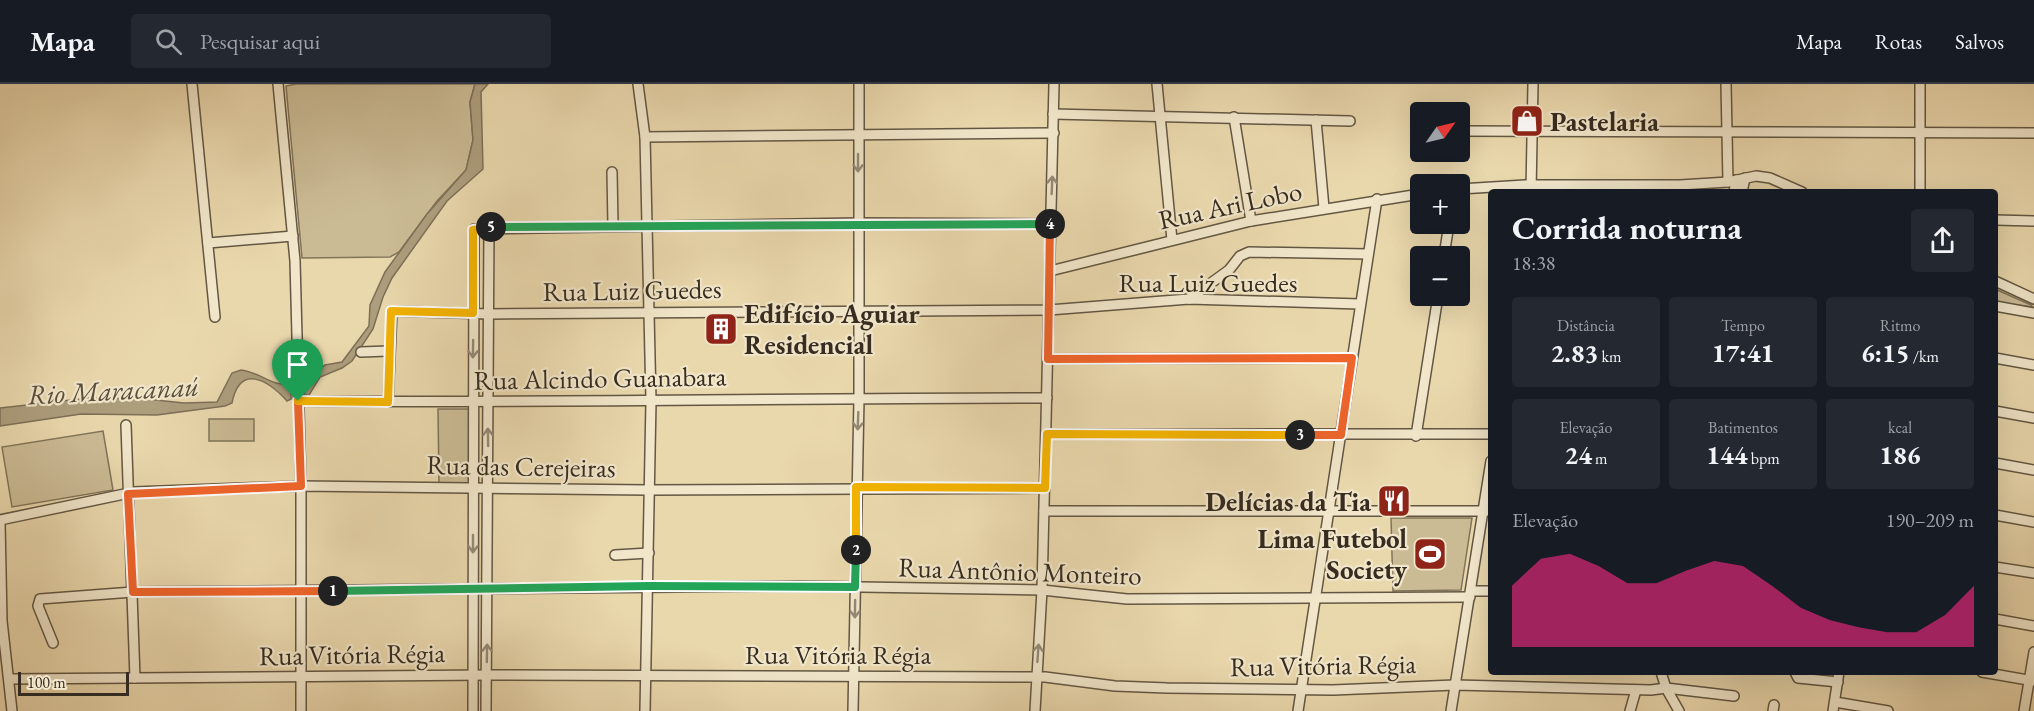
<!DOCTYPE html>
<html lang="pt">
<meta charset="utf-8">
<style>
body{margin:0;font-family:"EB Garamond",serif;background:#242831;color:#f1f3f6;height:100vh;display:flex;flex-direction:column;font-size:22px;white-space:nowrap}
*{box-sizing:border-box;margin:0}
p{font-size:20px;color:#9ea1a6}
.icon{flex:none;width:33px;height:33px;fill:none;stroke:currentColor;stroke-width:2;stroke-linecap:round;stroke-linejoin:round}
.map{position:relative;flex:1;overflow:hidden}
.panel{position:absolute;left:1488px;top:105px;width:510px;height:486px;display:flex;flex-direction:column;background:#171b24;border-radius:6px;box-shadow:0 6px 24px #0002}
.panel>*{flex:none}
.needle{width:39px;rotate:56deg}
.buttons{position:absolute;left:1410px;top:18px;display:grid;gap:12px}
.buttons a{display:grid;place-items:center;width:60px;height:60px;border-radius:6px;background:#171b24;box-shadow:0 6px 24px #0002;font-size:30px}
.scale{position:absolute;left:18px;bottom:15px;width:111px;box-sizing:border-box;padding-left:6px;border:3px solid #362c20;border-top:0;font-size:16px;line-height:21px;white-space:nowrap;color:#362c20;-webkit-text-stroke:4px #f1e6ca;paint-order:stroke}
.pin{position:absolute;display:grid;place-items:center;width:51px;height:51px;color:#fff;margin:-62px -26px;border-radius:50% 50% 50% 0;rotate:-45deg;box-shadow:0 0 6px #0007}
.pin .icon{rotate:45deg}
.km{position:absolute;width:30px;height:30px;margin:-15px;border-radius:50%;background:#222;color:#fff;font-size:16px;line-height:30px;text-align:center}
.round{display:grid;place-items:center;flex:none;width:63px;height:63px;border-radius:6px;background:#242831}
.headline{display:flex;align-items:center;justify-content:space-between;height:102px;padding:0 24px}
h1{font-size:33px;font-weight:700;line-height:45px}
.stats{display:grid;grid-template-columns:repeat(3,1fr);gap:9px;height:102px;padding:6px 24px}
.stats div{display:grid;align-content:center;border-radius:6px;background:#242831;text-align:center}
.stats b{font-size:26px;font-weight:700}
.stats small{font-size:16px;font-weight:400}
.stats p{font-size:16px}
.chart{height:168px;padding:12px 24px}
.chart p{display:flex;justify-content:space-between}
.chart svg{width:100%;height:108px;margin-top:6px;fill:#db2777;opacity:.7}
header{display:flex;align-items:center;gap:36px;box-sizing:border-box;height:84px;padding:0 30px;background:#171b24;border-bottom:2px solid #363941}
header strong{font-size:28px}
nav{display:flex;gap:33px;margin-inline-start:auto;font-size:21px}
.search{width:420px;height:54px;background:#242831;display:flex;align-items:center;gap:15px;box-sizing:border-box;padding:0 21px;border-radius:6px;color:#9ea1a6;font-size:22px}
.map>svg:first-child{display:block}
</style>
<header>
<strong>Mapa</strong>
<div class="search"><svg class="icon" aria-label="search" viewBox="0 0 24 24"><circle cx="10" cy="10" r="6"/><path d="M15 15l6 6"/></svg>Pesquisar aqui</div>
<nav><a>Mapa</a><a>Rotas</a><a>Salvos</a></nav>
</header>
<div class="map">
<svg width="2034" height="627" viewBox="0 0 2034 627">
<rect width="100%" height="100%" fill="#ead8ad"/>
<filter id="stains"><feTurbulence type="fractalNoise" baseFrequency=".00333" numOctaves="4"/><feColorMatrix values="0 0 0 0 .2 0 0 0 0 .09 0 0 0 0 .02 0 0 0 .5 -.17"/></filter>
<radialGradient id="worn" r=".72"><stop offset=".6" stop-color="#630" stop-opacity="0"/><stop offset="1" stop-color="#630" stop-opacity=".3"/></radialGradient>
<!-- green -->
<g fill="#cbbb95" stroke="#80745a" stroke-width="1.5">
<path d="M 296,0 L 475,0 L 470,18 L 473,56 L 466,86 L 437,117 L 399,168 L 390,173 L 302,174 L 286,2 Z"/>
<path d="M 1995,205 L 2031,221 L 2033,223 L 1995,218 Z"/>
<path d="M 438,325 L 470,325 L 470,402 L 439,401 Z"/>
<rect x="209" y="335" width="45" height="22"/>
<path d="M 103,347 L 113,406 L 12,423 L 2,363 Z"/>
<path d="M 1391,434 L 1472,434 L 1461,506 L 1393,507 Z"/>
</g>
<!-- water -->
<g fill="#ad9e7d" stroke="#7d7058" stroke-width="1.5">
<path d="M 475,0 L 488,0 L 481,8 L 483,85 L 447,117 L 392,194 L 383,213 L 373,245 L 352,277 L 342,284 L 320,293 L 309,311 L 305,311 L 304,294 L 325,281 L 342,278 L 369,242 L 370,221 L 385,188 L 427,130 L 466,86 L 473,56 L 470,18 Z"/>
<path d="M 241,286 C 260,288 272,303 291,300 L 291,315 L 287,317 C 268,296 240,279 232,319 L 225,322 L 157,331 L 81,330 L 0,342 L 0,324 L 89,314 L 146,315 L 184,319 L 217,318 L 232,289 Z"/>
</g>
<g fill="none" stroke-linecap="round" stroke-linejoin="round">
<!-- street casing -->
<g stroke="#635743" stroke-width="12">
<g id="street">
<path d="M 192,0 L 215,233"/>
<path d="M 278,0 L 295,177 L 301,402 L 301,627"/>
<path d="M 638,0 L 645,53 L 651,317 L 645,627"/>
<path d="M 1157,0 L 1172,156"/>
<path d="M 1726,0 L 1728,98"/>
<path d="M 1920,0 L 1920,108"/>
<path d="M 1053,30 L 1350,37"/>
<path d="M 1234,33 L 1251,137"/>
<path d="M 1316,36 L 1324,124"/>
<path d="M 1460,47 L 2034,49"/>
<path d="M 645,53 L 1054,49"/>
<path d="M 612,88 L 613,142"/>
<path d="M 1460,105 L 1525,101 L 1680,101 L 1728,98 L 1756,92 L 1770,94 L 1802,108"/>
<path d="M 1531,108 L 1533,0"/>
<path d="M 1734,108 L 1736,96"/>
<path d="M 1742,108 L 1745,94"/>
<path d="M 1995,136 L 2034,137"/>
<path d="M 208,159 L 293,152"/>
<path d="M 1444,172 L 1449,140"/>
<path d="M 1050,187 L 1251,137 L 1420,110"/>
<path d="M 1995,197 L 2034,215"/>
<path d="M 1189,215 L 1229,186 L 1240,172 L 1249,168 L 1368,170"/>
<path d="M 1995,222 L 2034,229"/>
<path d="M 361,268 L 388,267"/>
<path d="M 1995,274 L 2034,281"/>
<path d="M 1048,275 L 1352,274"/>
<path d="M 298,317 C 547,319 797,314 1047,314"/>
<path d="M 388,318 L 392,227 L 489,230 L 1049,226 L 1189,215 L 1360,220"/>
<path d="M 1995,327 L 2034,334"/>
<path d="M 126,341 L 135,594"/>
<path d="M 1047,350 L 1491,350"/>
<path d="M 1416,352 L 1438,212"/>
<path d="M 1995,379 L 2034,386"/>
<path d="M 1044,427 L 1491,427"/>
<path d="M 1995,431 L 2034,438"/>
<path d="M 0,436 L 134,408 L 301,402 L 648,406 L 1045,404"/>
<path d="M 0,438 L 2,537 L 12,627"/>
<path d="M 615,471 L 649,469"/>
<path d="M 1995,483 L 2034,489"/>
<path d="M 1471,507 L 1491,507"/>
<path d="M 1995,535 L 2034,542"/>
<path d="M 53,559 L 38,522 L 40,515 L 133,508 L 798,502 L 1042,506 L 1127,515 L 1470,513"/>
<path d="M 1661,588 L 1666,604 L 1679,627"/>
<path d="M 1795,588 L 1798,594 L 1838,598"/>
<path d="M 1982,588 L 2034,597"/>
<path d="M 9,595 L 486,591 L 1045,593 L 1115,602 L 1167,604 L 1333,606 L 1455,601 L 1651,606 L 1666,604 L 1734,612"/>
<path d="M 1835,618 L 1888,627"/>
<path d="M 473,627 L 474,145 L 858,139 L 1051,140"/>
<path d="M 486,627 L 489,143"/>
<path d="M 853,627 L 859,314 L 859,0"/>
<path d="M 1035,627 L 1042,506 L 1054,0"/>
<path d="M 1298,627 L 1377,115"/>
<path d="M 1451,627 L 1491,377"/>
<path d="M 1630,627 L 1636,606"/>
<path d="M 1773,627 L 1774,621"/>
<path d="M 1833,627 L 1839,588"/>
<path d="M 2024,627 L 2034,568"/>
</g>
</g>
<!-- street -->
<use href="#street" stroke="#f1e6ca" stroke-width="9"/>
</g>
<!-- one-way arrows -->
<defs><path id="oneway-shaft" d="M-6 0H5M1.5-3L5.5 0L1.5 3" fill="none" stroke-width="1.6" stroke-linecap="round" stroke-linejoin="round" transform="scale(1.5)"/></defs>
<g stroke="#948975">
<use href="#oneway-shaft" transform="translate(858 79) rotate(90)"/>
<use href="#oneway-shaft" transform="translate(1052 101) rotate(-88)"/>
<use href="#oneway-shaft" transform="translate(473 265) rotate(91)"/>
<use href="#oneway-shaft" transform="translate(858 337) rotate(92)"/>
<use href="#oneway-shaft" transform="translate(488 353) rotate(-91)"/>
<use href="#oneway-shaft" transform="translate(473 460) rotate(90)"/>
<use href="#oneway-shaft" transform="translate(855 525) rotate(91)"/>
<use href="#oneway-shaft" transform="translate(487 569) rotate(-89)"/>
<use href="#oneway-shaft" transform="translate(1038 569) rotate(-86)"/>
</g>
<g fill="none" stroke-linecap="round" stroke-linejoin="round">
<!-- split-1 casing -->
<g stroke="#fff" stroke-width="12">
<path id="split-1" d="M 298,317 L 301,402 L 128,410 L 133,508 L 333,507"/>
</g>
<!-- split-2 casing -->
<g stroke="#fff" stroke-width="12">
<path id="split-2" d="M 333,507 L 648,502 L 855,503 L 856,466"/>
</g>
<!-- split-3 casing -->
<g stroke="#fff" stroke-width="12">
<path id="split-3" d="M 856,466 L 856,403 L 1045,404 L 1047,350 L 1300,351"/>
</g>
<!-- split-4 casing -->
<g stroke="#fff" stroke-width="12">
<path id="split-4" d="M 1050,140 L 1048,275 L 1352,274 L 1341,351 L 1300,351"/>
</g>
<!-- split-5 casing -->
<g stroke="#fff" stroke-width="12">
<path id="split-5" d="M 491,143 L 1050,140"/>
</g>
<!-- split-6 casing -->
<g stroke="#fff" stroke-width="12">
<path id="split-6" d="M 298,317 L 388,318 L 391,227 L 473,229 L 473,146 L 491,143"/>
</g>
<!-- split-1 -->
<use href="#split-1" stroke="#f0652b" stroke-width="8"/>
<!-- split-2 -->
<use href="#split-2" stroke="#22a559" stroke-width="8"/>
<!-- split-3 -->
<use href="#split-3" stroke="#f5b400" stroke-width="8"/>
<!-- split-4 -->
<use href="#split-4" stroke="#f0652b" stroke-width="8"/>
<!-- split-5 -->
<use href="#split-5" stroke="#22a559" stroke-width="8"/>
<!-- split-6 -->
<use href="#split-6" stroke="#f5b400" stroke-width="8"/>
</g>
<!-- icons -->
<defs>
<g id="shop-square" transform="scale(1.725)"><rect x="-9" y="-9" width="18" height="18" rx="4" fill="#8f2418" stroke="#f1e6ca"/><path d="M-5-2.5h2.3a2.7 3.5 0 0 1 5.4 0H5L5.5 6h-11ZM-1.5-2.5h3a1.5 2.3 0 0 0-3 0Z" fill="#fff"/></g>
<g id="building-square" transform="scale(1.725)"><rect x="-9" y="-9" width="18" height="18" rx="4" fill="#8f2418" stroke="#f1e6ca"/><path d="M-4-6H4V6H1V3H-1V6H-4ZM-2.5-4.3h1.7v1.8h-1.7ZM.8-4.3h1.7v1.8H.8ZM-2.5-1h1.7V.8h-1.7ZM.8-1h1.7V.8H.8Z" fill="#fff"/></g>
<g id="restaurant-square" transform="scale(1.725)"><rect x="-9" y="-9" width="18" height="18" rx="4" fill="#8f2418" stroke="#f1e6ca"/><path d="M-5-6h1v4h1v-4h1v4h1v-4h1v5L-1.5 .5V6h-2V.5L-5-1ZM5-6V6H3V1.5H1.5Q1.5-4 5-6Z" fill="#fff"/></g>
<g id="stadium-square" transform="scale(1.725)"><rect x="-9" y="-9" width="18" height="18" rx="4" fill="#8f2418" stroke="#f1e6ca"/><path d="M0-5a6.5 5 0 1 0 0 10a6.5 5 0 1 0 0-10ZM-3.5-1.8h7v3.6h-7Z" fill="#fff"/></g>
</defs>
<g fill-rule="evenodd">
<use href="#shop-square" x="1527" y="37"/>
<use href="#building-square" x="721" y="245"/>
<use href="#restaurant-square" x="1394" y="417"/>
<use href="#stadium-square" x="1430" y="470"/>
</g>
<g text-anchor="middle" dominant-baseline="central" stroke-width="4.5" stroke-linejoin="round" paint-order="stroke">
<!-- poi labels -->
<g font-size="27" font-weight="bold" fill="#362c20" stroke="#f1e6ca" text-anchor="start">
<text x="1550" y="37">Pastelaria</text>
<text x="744" y="229">Edifício Aguiar<tspan x="744" dy="31">Residencial</tspan></text>
<text x="1371" y="417" text-anchor="end">Delícias da Tia</text>
<text x="1407" y="454" text-anchor="end">Lima Futebol<tspan x="1407" dy="31">Society</tspan></text>
</g>
<!-- street labels -->
<g font-size="27" fill="#362c20" stroke="#f1e6ca">
<text transform="translate(1230 121) rotate(-12)">Rua Ari Lobo</text>
<text x="1208" y="198">Rua Luiz Guedes</text>
<text transform="translate(632 206) rotate(-1)">Rua Luiz Guedes</text>
<text transform="translate(600 294) rotate(-1)">Rua Alcindo Guanabara</text>
<text transform="translate(521 382) rotate(1)">Rua das Cerejeiras</text>
<text transform="translate(1020 487) rotate(2)">Rua Antônio Monteiro</text>
<text transform="translate(352 570) rotate(-1)">Rua Vitória Régia</text>
<text x="838" y="570">Rua Vitória Régia</text>
<text transform="translate(1323 581) rotate(-1)">Rua Vitória Régia</text>
</g>
<!-- water labels -->
<g font-size="28" font-style="italic" fill="#5a4e3c" stroke="#f1e6ca">
<text transform="translate(113 306) rotate(-3)">Rio Maracanaú</text>
</g>
</g>
<rect width="100%" height="100%" filter="url(#stains)"/>
<rect width="100%" height="100%" fill="url(#worn)"/>
</svg>
<div class="buttons">
<a><svg class="needle" viewBox="-14 -14 28 28"><path d="M0-13l5 13h-10z" fill="#e53935"/><path d="M0 13l5-13h-10z" fill="#9ea1a6"/></svg></a>
<a>+</a>
<a>−</a>
</div>
<div class="scale">100 m</div>
<div class="pin" style="left:298px;top:317px;background:#1e9e55"><svg class="icon" aria-label="arrive" viewBox="0 0 24 24"><path d="M6 21V4h12l-3 4 3 4H6"/></svg></div>
<b class="km" style="left:333px;top:507px">1</b>
<b class="km" style="left:856px;top:466px">2</b>
<b class="km" style="left:1300px;top:351px">3</b>
<b class="km" style="left:1050px;top:140px">4</b>
<b class="km" style="left:491px;top:143px">5</b>
<section class="panel">
<div class="headline"><div><h1>Corrida noturna</h1><p>18:38</p></div><a class="round"><svg class="icon" aria-label="share" viewBox="0 0 24 24"><path d="M12 15V3M7 8l5-5 5 5M5 13v7h14v-7"/></svg></a></div>
<div class="stats">
<div><p>Distância</p><b>2.83<small> km</small></b></div>
<div><p>Tempo</p><b>17:41</b></div>
<div><p>Ritmo</p><b>6:15<small> /km</small></b></div>
</div>
<div class="stats">
<div><p>Elevação</p><b>24<small> m</small></b></div>
<div><p>Batimentos</p><b>144<small> bpm</small></b></div>
<div><p>kcal</p><b>186</b></div>
</div>
<div class="chart"><p><span>Elevação</span>190–209 m</p>
<svg viewBox="0 0 160 44" preserveAspectRatio="none"><path d="M0 44V19L10 8L20 6L30 11L40 18L50 18L60 13L70 9L80 11L90 19L100 28L110 33L120 36L130 38L140 38L150 31L160 19V44z"/></svg>
</div>
</section>
</div>
